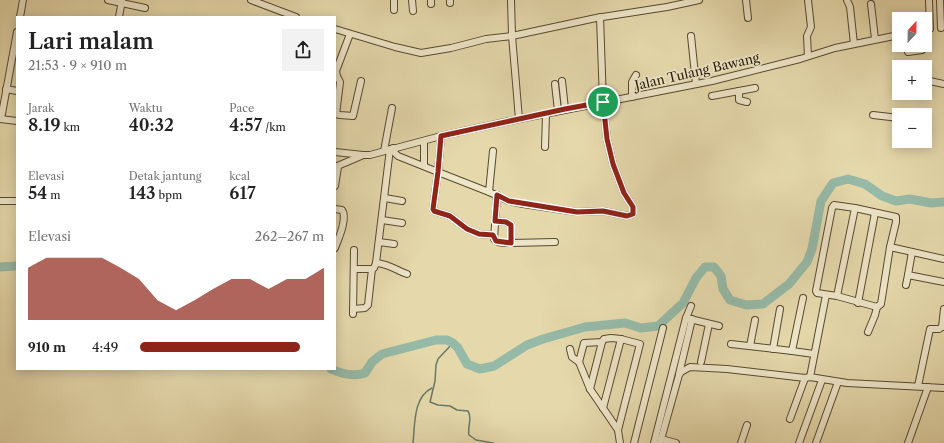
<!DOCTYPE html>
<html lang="id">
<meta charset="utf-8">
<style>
body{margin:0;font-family:"Libre Caslon Text",serif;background:#f2f2f2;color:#222;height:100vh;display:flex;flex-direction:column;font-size:15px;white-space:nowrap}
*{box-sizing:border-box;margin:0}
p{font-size:13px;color:#767676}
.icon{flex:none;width:22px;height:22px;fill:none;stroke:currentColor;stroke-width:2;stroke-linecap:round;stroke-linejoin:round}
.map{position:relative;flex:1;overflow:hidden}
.details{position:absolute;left:16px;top:16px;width:320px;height:354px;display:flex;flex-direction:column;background:#fff;border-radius:0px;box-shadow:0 2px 10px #0003}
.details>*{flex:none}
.needle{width:26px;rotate:22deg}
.controls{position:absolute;left:892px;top:12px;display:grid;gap:8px}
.controls a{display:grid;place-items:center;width:40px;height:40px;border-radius:0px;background:#fff;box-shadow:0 2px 10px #0003;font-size:20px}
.pin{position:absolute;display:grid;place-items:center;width:34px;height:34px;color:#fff;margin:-17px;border:2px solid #fff;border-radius:50%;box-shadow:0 1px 4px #0007}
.round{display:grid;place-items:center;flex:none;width:42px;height:42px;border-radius:0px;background:#f2f2f2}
.overview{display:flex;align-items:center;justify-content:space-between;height:68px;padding:0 12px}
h1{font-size:22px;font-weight:600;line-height:30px}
.figures{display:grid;grid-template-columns:repeat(3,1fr);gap:6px;height:68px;padding:4px 12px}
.figures div{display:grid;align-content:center}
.figures b{font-size:17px;font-weight:600}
.figures small{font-size:11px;font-weight:400}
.figures p{font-size:11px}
.chart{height:112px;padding:8px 12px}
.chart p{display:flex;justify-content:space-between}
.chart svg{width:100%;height:72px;margin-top:4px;fill:#8f2418;opacity:.7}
ul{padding:0 12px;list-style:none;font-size:13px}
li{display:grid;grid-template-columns:64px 48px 1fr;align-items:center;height:30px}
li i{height:10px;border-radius:5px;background:#8f2418}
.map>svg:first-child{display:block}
</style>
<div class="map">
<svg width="944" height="443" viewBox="0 0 944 443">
<rect width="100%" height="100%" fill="#e5d9ac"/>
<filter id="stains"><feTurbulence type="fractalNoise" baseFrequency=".005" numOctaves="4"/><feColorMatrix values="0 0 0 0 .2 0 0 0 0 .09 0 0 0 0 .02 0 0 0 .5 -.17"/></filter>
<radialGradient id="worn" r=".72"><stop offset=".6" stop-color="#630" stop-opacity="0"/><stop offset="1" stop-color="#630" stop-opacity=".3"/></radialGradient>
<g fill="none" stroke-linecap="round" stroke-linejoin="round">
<!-- stream -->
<g stroke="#6a7a68" stroke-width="1.5">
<path d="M 453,343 L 438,359 L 436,365 L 435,381 L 430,402 L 438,405 L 450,406 L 457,410 L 468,411 C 473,419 467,426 469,435 L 476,440 L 493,443"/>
<path d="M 413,443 C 415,425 413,397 432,388"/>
</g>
<!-- river -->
<g stroke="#96baa8" stroke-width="9">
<path d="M 0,267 L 17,266"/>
<path d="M 331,369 C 342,374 354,377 365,373 L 372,362 L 382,354 L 436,340 L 447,340 L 453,343 L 458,348 L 467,364 L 480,369 L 494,366 L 527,345 L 543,339 L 585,327 L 625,323 L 641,328 L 658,326 L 683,303 L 696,278 L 705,267 L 714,267 L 721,276 L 723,289 L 730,300 L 746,305 L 763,304 L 789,284 L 807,262 L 812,249 L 821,201 L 833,183 L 848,179 L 865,184 L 882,196 L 896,201 L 910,199 L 931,203 L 944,202"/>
</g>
<!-- minor casing -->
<g stroke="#584a30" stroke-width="8">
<g id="minor">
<path d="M 108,0 L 145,8"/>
<path d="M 251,0 L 296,17"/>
<path d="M 394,0 L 394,10"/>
<path d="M 412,0 L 413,11"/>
<path d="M 431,0 L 431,4"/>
<path d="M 450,0 L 450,3"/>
<path d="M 511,0 L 512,36 L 596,18 L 667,7 L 699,0"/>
<path d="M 746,0 L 748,18"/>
<path d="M 808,0 L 811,27 L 807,36 L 808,56"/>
<path d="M 847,0 L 850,7 L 854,44"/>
<path d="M 929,0 L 930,29"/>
<path d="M 940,0 L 941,28"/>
<path d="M 871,4 L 875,39"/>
<path d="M 20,17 L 23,0"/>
<path d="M 119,17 L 122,0"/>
<path d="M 335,29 L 395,47 L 421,53 L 451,48 L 486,39 L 512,36 L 519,119"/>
<path d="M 350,34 L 336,71 L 337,76 L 340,82 L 336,114 L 340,115 L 353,116 L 361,81"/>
<path d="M 691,36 L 696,84"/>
<path d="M 908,52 L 922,50"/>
<path d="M 925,80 L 944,84"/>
<path d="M 562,81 L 565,109"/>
<path d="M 555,84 L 558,111"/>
<path d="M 6,89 L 17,91"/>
<path d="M 739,91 L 739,100 L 747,102"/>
<path d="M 712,96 L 755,88"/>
<path d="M 632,97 L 632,82 L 636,75"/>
<path d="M 873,115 L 899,118"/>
<path d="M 0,119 L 17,121"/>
<path d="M 1,119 L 17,32"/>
<path d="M 441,136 L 438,172 L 489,192 L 493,151"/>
<path d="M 545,147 L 546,114"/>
<path d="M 393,148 L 394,152 L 398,156 L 438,172 L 433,209 L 434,211 L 450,216 L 467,229 L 479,234 L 493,235"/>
<path d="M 384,151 L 392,108"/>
<path d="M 335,152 L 363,155 L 370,155 L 441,136 L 519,119 L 712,81 L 800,59 L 835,48 L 899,35"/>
<path d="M 424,166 L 424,141"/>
<path d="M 335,167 L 361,156"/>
<path d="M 335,186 L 338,167"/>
<path d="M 489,192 L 509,201 L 523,204 L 577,212 L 603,211 L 627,216 L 633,214 L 633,207 L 624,193 L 613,164 L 607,139 L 603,102 L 600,17"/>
<path d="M 497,195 L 494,239 C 498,244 505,243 511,243"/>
<path d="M 385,198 L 402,201"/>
<path d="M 0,201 L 17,201"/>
<path d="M 335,209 L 342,210 C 348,218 338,240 335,248"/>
<path d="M 382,220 L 402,223"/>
<path d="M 495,221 L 506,222 L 511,225 L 511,243 L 555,242"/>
<path d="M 379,242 L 394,244"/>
<path d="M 912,252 L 908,275 L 944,282"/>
<path d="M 376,263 C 390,264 395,270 407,274"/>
<path d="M 354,269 L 372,269 L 374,268 L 376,263 L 390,149"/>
<path d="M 906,285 L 908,275"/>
<path d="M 837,296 L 855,208"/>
<path d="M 803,298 L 792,351 L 814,354"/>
<path d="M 858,303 L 875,213"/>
<path d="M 877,307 L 837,296 L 817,293 L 816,291 L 832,208 L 834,205 L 855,208 L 896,217 L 896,222 L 890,247 L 944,259"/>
<path d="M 353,309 L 365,308 L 368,305 L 372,269"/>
<path d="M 353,314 L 354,250"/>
<path d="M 686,318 L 691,306"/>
<path d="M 942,327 L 944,309"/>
<path d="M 868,332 L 875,315 L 877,307 L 881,304 L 890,247"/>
<path d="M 731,344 L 792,351"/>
<path d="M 750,346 L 755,320"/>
<path d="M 570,349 L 572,357 L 579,362"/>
<path d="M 773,349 L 780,309"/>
<path d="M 701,362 L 709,324"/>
<path d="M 679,374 L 692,319"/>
<path d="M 810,377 L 826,295"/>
<path d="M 918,386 L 930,329 L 939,329 L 942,327 L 944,327"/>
<path d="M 590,389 L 602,342"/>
<path d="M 603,408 L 621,339 L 640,344 L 618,430"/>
<path d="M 790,419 L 805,378"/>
<path d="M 661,439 L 676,443"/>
<path d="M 620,443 L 618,430 L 590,389 L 579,362 L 584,343 L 602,342 L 604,339 L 611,338 L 621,339"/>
<path d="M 634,443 L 663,328"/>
<path d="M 654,443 L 686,318 L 719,326"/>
<path d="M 660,443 L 679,375 L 681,372 L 690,367 L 727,369 L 805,378 L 810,377 L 847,383 L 944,388"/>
<path d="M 741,443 L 747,425"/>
<path d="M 799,443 L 822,380"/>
<path d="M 816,443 L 838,382"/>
<path d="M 908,443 L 928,387"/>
</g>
</g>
<!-- minor -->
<use href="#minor" stroke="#eee6c9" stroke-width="6"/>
</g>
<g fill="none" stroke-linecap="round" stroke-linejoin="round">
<!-- route casing -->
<g stroke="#fff" stroke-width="8">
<path id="route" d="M 603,102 L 607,139 L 613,164 L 624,193 L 633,207 L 633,214 L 627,216 L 603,211 L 577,212 L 509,201 L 497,195 L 495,221 L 506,222 L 511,225 L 511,243 L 496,241 L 493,235 L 479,234 L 467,229 L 450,216 L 434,211 L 433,209 L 438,172 L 441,136 L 565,109 Z"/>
</g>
<!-- route -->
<use href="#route" stroke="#8f2418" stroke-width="5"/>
</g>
<g text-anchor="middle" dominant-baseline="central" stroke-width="3.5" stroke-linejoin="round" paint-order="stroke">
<!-- street labels -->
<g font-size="13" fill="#291b07" stroke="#eee6c9">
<text transform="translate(697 71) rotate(-13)">Jalan Tulang Bawang</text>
</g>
</g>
<rect width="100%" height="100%" filter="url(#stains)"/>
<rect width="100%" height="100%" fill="url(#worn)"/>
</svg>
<div class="controls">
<a><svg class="needle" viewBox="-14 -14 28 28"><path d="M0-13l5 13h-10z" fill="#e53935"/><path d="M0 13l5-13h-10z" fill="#767676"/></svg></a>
<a>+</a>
<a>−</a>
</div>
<div class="pin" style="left:603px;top:102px;background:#1e9e55"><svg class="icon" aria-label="arrive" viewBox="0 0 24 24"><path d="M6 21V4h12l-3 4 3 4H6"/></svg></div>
<section class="details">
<div class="overview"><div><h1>Lari malam</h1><p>21:53 · 9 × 910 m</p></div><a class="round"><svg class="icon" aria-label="share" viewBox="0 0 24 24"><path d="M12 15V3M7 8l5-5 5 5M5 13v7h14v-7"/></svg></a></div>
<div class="figures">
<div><p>Jarak</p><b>8.19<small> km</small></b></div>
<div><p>Waktu</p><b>40:32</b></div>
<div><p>Pace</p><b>4:57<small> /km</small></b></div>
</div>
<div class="figures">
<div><p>Elevasi</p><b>54<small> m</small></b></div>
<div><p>Detak jantung</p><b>143<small> bpm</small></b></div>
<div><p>kcal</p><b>617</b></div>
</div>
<div class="chart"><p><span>Elevasi</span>262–267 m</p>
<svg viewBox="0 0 160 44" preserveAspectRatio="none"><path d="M0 44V12L10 6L20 6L30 6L40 6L50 12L60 19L70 32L80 38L90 32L100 25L110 19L120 19L130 25L140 19L150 19L160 12V44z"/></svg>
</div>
<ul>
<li><b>910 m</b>4:49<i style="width:87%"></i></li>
</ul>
</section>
</div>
